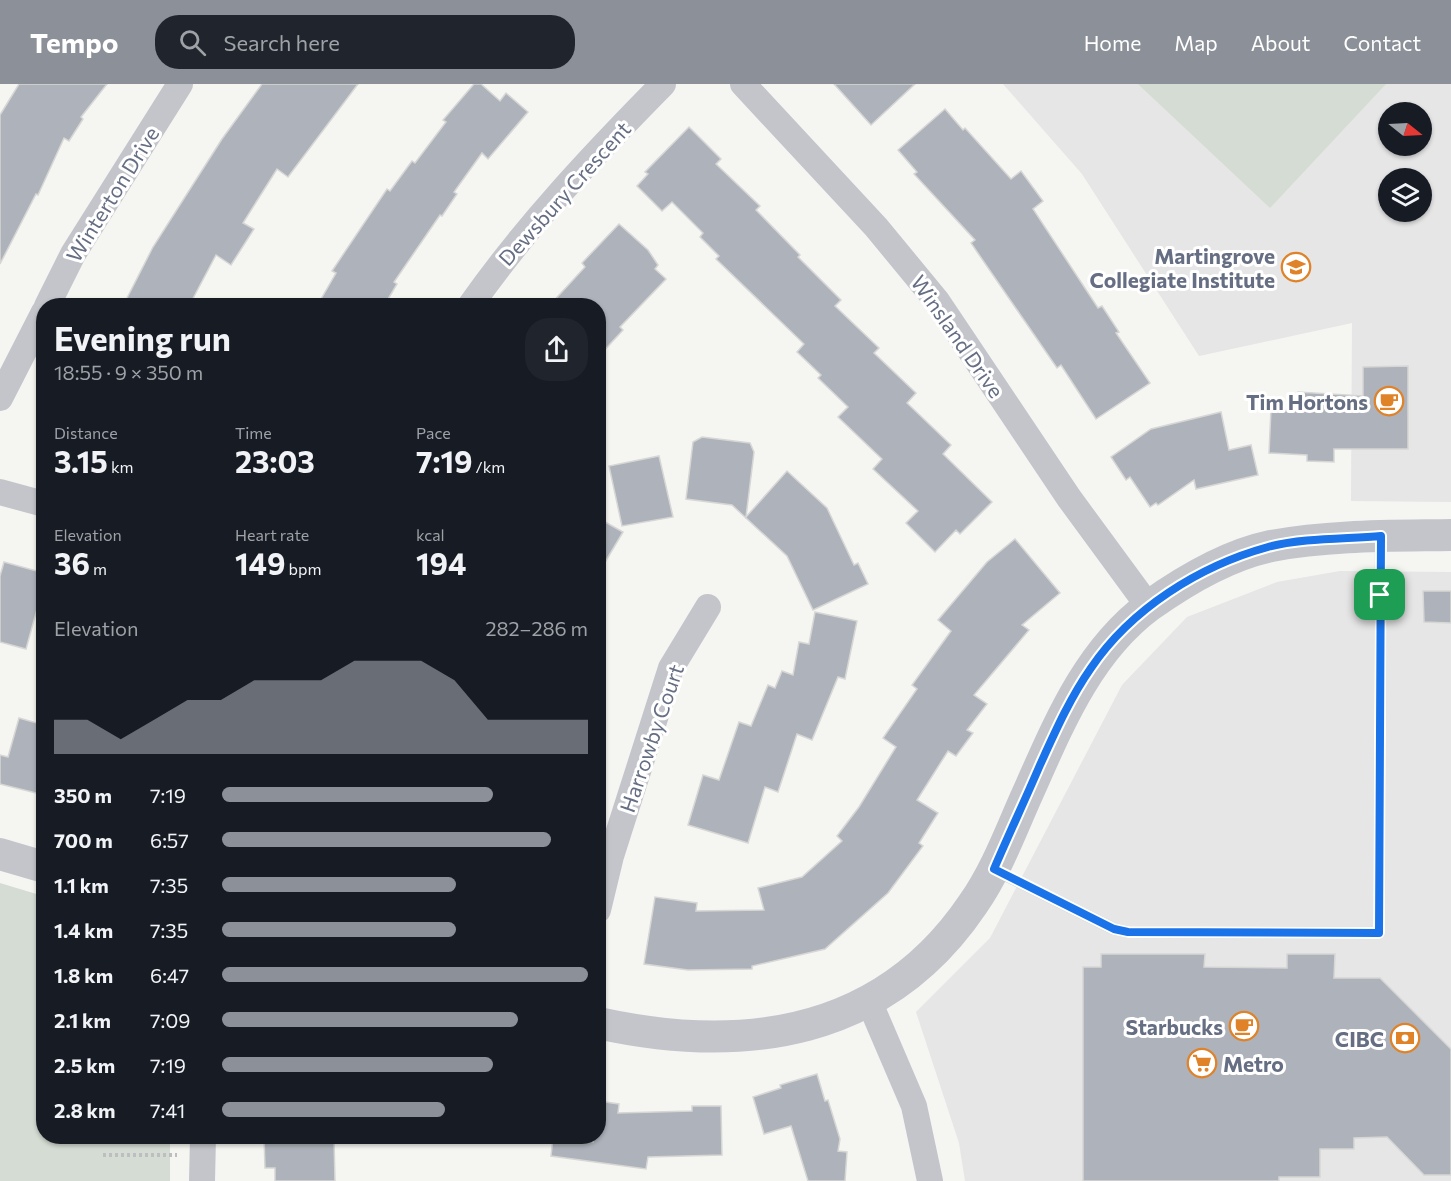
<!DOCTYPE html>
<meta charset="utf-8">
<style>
body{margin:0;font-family:Commissioner,sans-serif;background:#20242c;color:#f1f3f6;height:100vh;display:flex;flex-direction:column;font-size:22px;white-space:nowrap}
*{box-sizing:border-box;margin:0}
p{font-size:20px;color:#9ea1a6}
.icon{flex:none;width:33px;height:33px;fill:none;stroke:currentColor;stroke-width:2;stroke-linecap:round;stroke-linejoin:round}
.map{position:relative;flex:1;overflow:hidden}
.side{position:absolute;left:36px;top:214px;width:570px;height:846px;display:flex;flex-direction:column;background:#171b24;border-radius:24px;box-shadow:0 2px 4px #0004}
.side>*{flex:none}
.needle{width:39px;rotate:108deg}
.tools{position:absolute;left:1378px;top:18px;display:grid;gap:12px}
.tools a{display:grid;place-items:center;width:54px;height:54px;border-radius:50%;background:#171b24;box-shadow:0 2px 4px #0004;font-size:30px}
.pin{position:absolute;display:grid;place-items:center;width:51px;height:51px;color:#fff;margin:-26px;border-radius:12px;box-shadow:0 3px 9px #0006}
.round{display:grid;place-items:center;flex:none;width:63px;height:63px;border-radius:24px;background:#20242c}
.headline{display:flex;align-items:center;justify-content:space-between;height:102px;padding:0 18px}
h1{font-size:33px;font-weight:700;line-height:45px}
.metrics{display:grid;grid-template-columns:repeat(3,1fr);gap:9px;height:102px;padding:6px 18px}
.metrics div{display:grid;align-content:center}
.metrics b{font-size:30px;font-weight:700}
.metrics small{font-size:16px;font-weight:400}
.metrics p{font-size:16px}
.chart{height:168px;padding:12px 18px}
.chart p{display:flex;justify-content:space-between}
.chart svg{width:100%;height:108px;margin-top:6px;fill:#8c9099;opacity:.7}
ul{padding:0 18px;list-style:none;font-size:20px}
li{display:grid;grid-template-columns:96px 72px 1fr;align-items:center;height:45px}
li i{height:15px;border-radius:8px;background:#8c9099}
header{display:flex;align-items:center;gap:36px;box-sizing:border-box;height:84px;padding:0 30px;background:#8c9099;color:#fff}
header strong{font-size:28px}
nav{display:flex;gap:33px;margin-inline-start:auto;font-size:21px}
.search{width:420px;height:54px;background:#20242c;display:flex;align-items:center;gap:15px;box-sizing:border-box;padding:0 21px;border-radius:24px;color:#9ea1a6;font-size:22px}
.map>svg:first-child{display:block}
</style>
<header>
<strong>Tempo</strong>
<div class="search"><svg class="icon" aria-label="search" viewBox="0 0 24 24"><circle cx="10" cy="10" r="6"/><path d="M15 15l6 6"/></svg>Search here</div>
<nav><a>Home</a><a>Map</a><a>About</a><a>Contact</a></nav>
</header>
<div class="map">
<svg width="1451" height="1097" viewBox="0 0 1451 1097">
<rect width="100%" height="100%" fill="#f5f6f2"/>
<!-- built -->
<g fill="#e5e6e5" fill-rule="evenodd">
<path d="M 1003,0 L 1451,0 L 1451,418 L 1351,417 L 1352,239 L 1199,272 L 1082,90 ZM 1389,28 L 1422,28 L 1422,62 L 1389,62 ZM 1389,94 L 1422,94 L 1422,128 L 1389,128 Z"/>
<path d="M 1340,487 L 1451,488 L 1451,1097 L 965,1097 L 959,1059 L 916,928 L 990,854 L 1122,601 L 1187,533 L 1277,498 Z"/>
</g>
<!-- green -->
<g fill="#d5dcd3">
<path d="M 1138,0 L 1386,0 L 1270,124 Z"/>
<path d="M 0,799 L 43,812 L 44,1053 L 170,1053 L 170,1097 L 0,1097 Z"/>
</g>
<!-- building -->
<g fill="#aeb2ba" stroke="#d6d7d5" stroke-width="1.5">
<path d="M 19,0 L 107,0 L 81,33 L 83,35 L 69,57 L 64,54 L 38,111 L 36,110 L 0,180 L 0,31 Z"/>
<path d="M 262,0 L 358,0 L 288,93 L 277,85 L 243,139 L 254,145 L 231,181 L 216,171 L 189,222 L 123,222 L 153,163 L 222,55 Z"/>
<path d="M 474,0 L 481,0 L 500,17 L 506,9 L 528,28 L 488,75 L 482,69 L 454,108 L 457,110 L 442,132 L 440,131 L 394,198 L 397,200 L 384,222 L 317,222 L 336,189 L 332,187 L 387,105 L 390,107 L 412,77 L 415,79 L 446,38 L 443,36 Z"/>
<path d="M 834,0 L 915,0 L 871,41 Z"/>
<path d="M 945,25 L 963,46 L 965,44 L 1011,95 L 1021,87 L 1043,117 L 1033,125 L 1098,224 L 1102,222 L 1119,248 L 1116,249 L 1150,299 L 1096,335 L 1061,281 L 1057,284 L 971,159 L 975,156 L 914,90 L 917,88 L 898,66 Z"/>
<path d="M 689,43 L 721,75 L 716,80 L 760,122 L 756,126 L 800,171 L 798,173 L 841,216 L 835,222 L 879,264 L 874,269 L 916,309 L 907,319 L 951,361 L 943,370 L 992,418 L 960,450 L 956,446 L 935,468 L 906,439 L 918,427 L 873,385 L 882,375 L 838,333 L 848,323 L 818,294 L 821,291 L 797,268 L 804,260 L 716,175 L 719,172 L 700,153 L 703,149 L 672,118 L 662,127 L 637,102 L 648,90 L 645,88 Z"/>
<path d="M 619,140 L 648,166 L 658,181 L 655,185 L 666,195 L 620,243 L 623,246 L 598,273 L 598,222 L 549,222 L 585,183 L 582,179 Z"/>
<path d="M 1408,282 L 1408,365 L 1334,365 L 1334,378 L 1307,377 L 1307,371 L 1269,369 L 1271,325 L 1297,326 L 1298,308 L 1363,312 L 1363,283 Z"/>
<path d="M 1221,328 L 1229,366 L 1251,361 L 1258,391 L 1196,405 L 1194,396 L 1158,421 L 1156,419 L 1150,423 L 1130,393 L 1126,396 L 1111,373 L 1151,345 Z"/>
<path d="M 702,353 L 750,359 L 754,368 L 746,433 L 787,387 L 827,424 L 854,481 L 858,479 L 868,500 L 813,526 L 787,472 L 732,421 L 686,415 L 693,358 Z"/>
<path d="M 659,372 L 673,433 L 622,442 L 609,382 Z"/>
<path d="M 598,434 L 623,448 L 598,490 Z"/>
<path d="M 1015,455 L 1060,509 L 1022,541 L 1029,546 L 974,611 L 987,620 L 967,646 L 973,649 L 956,672 L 948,667 L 917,716 L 938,729 L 919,759 L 923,762 L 888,809 L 825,865 L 752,882 L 752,885 L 688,886 L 644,880 L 655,813 L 697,819 L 696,827 L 764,826 L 758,804 L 802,793 L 842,757 L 837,752 L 859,723 L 896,663 L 883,654 L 917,605 L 912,601 L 951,547 L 938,536 L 987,478 Z"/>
<path d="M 4,478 L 44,489 L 44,519 L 39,518 L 26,565 L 0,558 L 0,492 Z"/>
<path d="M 1423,507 L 1451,507 L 1451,539 L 1424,538 Z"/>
<path d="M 815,528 L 857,537 L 845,595 L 838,593 L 812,656 L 797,650 L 778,708 L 765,703 L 748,759 L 688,741 L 703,691 L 719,696 L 739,638 L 751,642 L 768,601 L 775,604 L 782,587 L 793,591 L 799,558 L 809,560 Z"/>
<path d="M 19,634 L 44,641 L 44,711 L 0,700 L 0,671 L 8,673 Z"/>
<path d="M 1101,870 L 1205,870 L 1204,883 L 1287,884 L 1287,870 L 1335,870 L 1334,894 L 1380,894 L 1451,965 L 1451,1091 L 1424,1091 L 1387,1053 L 1354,1054 L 1354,1065 L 1320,1065 L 1320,1093 L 1279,1093 L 1279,1097 L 1083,1097 L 1083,883 L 1101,883 Z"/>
<path d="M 817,990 L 825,1017 L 828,1016 L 840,1055 L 838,1067 L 847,1068 L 845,1097 L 808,1097 L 791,1042 L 764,1050 L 753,1013 L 781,1004 L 780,1001 Z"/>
<path d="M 598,1017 L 619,1020 L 618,1029 L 692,1027 L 692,1022 L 721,1022 L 722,1071 L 648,1073 L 646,1085 L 551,1072 L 553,1054 L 593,1058 L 594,1053 L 598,1053 Z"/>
<path d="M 264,1053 L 334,1055 L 335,1097 L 275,1097 L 275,1084 L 265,1084 Z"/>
</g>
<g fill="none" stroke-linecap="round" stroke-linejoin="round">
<!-- path -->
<path stroke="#bdbec1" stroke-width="4" stroke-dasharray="3 3" stroke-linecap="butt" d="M 103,1071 L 177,1071"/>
<!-- service -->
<path stroke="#c3c5ca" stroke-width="12" d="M 995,786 L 1114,845 L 1128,848 L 1379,849 L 1381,452"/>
<!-- minor -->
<g stroke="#c3c5ca" stroke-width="26">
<path d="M 743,0 L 876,143 L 937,217 L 1069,414 L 1149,523"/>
<path d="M 47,222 L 73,170 L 180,0"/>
<path d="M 470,222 C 527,141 594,70 663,0"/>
<path d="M 0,314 L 44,228"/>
<path d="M 0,408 L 44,420"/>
<path d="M 598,826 L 611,772 L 671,584 L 708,523"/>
<path d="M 869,917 L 914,1022 L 930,1097"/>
<path d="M 202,1097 L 203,1053"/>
</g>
<!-- tertiary -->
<g stroke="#c3c5ca" stroke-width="32">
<path d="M 0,770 L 44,783"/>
<path d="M 598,939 C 744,971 884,952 973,820 C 996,787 1010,749 1026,713 C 1057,644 1086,569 1149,522 C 1184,497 1228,471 1271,462 C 1330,451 1392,452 1451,451"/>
</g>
</g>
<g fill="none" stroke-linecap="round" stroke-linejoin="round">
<!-- route casing -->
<g stroke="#fff" stroke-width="12">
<path id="route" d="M 1381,452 L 1379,849 L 1128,848 L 1114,845 L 994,785 C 1009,750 1025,716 1040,681 C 1055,648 1070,614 1091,584 C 1131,525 1199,482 1268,463 C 1302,454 1345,455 1381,452 Z"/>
</g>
<!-- route -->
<use href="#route" stroke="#1a73e8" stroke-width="8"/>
</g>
<!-- icons -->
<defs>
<g id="school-ring" transform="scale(1.5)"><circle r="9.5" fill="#fff" stroke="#df8228" stroke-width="1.5"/><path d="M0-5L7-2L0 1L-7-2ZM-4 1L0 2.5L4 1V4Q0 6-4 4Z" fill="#df8228"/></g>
<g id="cafe-ring" transform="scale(1.5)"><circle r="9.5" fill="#fff" stroke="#df8228" stroke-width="1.5"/><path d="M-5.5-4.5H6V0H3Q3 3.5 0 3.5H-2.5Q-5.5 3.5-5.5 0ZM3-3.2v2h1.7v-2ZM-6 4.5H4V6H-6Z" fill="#df8228"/></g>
<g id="bank-ring" transform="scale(1.5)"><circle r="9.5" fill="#fff" stroke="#df8228" stroke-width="1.5"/><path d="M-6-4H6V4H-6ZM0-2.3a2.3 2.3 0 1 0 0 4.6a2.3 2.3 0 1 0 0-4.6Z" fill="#df8228"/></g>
<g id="supermarket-ring" transform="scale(1.5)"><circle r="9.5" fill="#fff" stroke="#df8228" stroke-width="1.5"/><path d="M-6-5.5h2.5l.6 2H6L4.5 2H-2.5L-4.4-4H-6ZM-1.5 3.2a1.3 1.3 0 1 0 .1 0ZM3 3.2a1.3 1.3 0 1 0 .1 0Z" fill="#df8228"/></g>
</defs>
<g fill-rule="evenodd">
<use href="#school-ring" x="1296" y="183"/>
<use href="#cafe-ring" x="1389" y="317"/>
<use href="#cafe-ring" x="1244" y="942"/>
<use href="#bank-ring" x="1405" y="954"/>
<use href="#supermarket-ring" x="1202" y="979"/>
</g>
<g text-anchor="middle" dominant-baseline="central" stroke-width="6" stroke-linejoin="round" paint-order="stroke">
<!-- street labels -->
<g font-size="21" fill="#656e82" stroke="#fff">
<text transform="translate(564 109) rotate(-48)">Dewsbury Crescent</text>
<text transform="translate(112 110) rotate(-58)">Winterton Drive</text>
<text transform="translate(958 252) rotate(55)">Winsland Drive</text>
<text transform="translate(651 654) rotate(-71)">Harrowby Court</text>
</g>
<!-- poi labels -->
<g font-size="21" font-weight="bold" fill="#656e82" stroke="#fff" text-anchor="end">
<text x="1275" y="171">Martingrove<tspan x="1275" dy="24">Collegiate Institute</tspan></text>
<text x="1368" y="317">Tim Hortons</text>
<text x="1223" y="942">Starbucks</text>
<text x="1384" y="954">CIBC</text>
<text x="1223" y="979" text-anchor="start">Metro</text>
</g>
</g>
</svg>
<div class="tools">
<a><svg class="needle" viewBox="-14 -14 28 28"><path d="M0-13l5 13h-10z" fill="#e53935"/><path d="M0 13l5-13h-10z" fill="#9ea1a6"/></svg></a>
<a><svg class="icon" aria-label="layers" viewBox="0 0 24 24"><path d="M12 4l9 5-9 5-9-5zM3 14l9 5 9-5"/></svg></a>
</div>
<div class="pin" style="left:1380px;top:511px;background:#1e9e55"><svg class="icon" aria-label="arrive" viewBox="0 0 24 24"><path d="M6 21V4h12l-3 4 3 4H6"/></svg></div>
<section class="side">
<div class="headline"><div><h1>Evening run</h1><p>18:55 · 9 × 350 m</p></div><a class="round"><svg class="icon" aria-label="share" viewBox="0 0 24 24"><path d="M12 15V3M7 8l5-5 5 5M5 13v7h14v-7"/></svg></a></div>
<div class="metrics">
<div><p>Distance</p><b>3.15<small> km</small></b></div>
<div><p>Time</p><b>23:03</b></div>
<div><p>Pace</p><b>7:19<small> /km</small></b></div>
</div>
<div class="metrics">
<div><p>Elevation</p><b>36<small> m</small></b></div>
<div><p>Heart rate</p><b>149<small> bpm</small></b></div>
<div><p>kcal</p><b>194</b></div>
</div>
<div class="chart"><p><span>Elevation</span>282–286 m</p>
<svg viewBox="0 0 160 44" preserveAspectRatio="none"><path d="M0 44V30L10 30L20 38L30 30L40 22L50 22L60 14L70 14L80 14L90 6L100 6L110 6L120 14L130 30L140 30L150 30L160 30V44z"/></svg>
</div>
<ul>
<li><b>350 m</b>7:19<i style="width:74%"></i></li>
<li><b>700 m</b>6:57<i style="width:90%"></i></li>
<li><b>1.1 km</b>7:35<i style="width:64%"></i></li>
<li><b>1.4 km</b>7:35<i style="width:64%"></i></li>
<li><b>1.8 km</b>6:47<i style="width:100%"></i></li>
<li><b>2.1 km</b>7:09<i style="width:81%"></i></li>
<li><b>2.5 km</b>7:19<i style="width:74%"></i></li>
<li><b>2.8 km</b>7:41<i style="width:61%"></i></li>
</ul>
</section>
</div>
